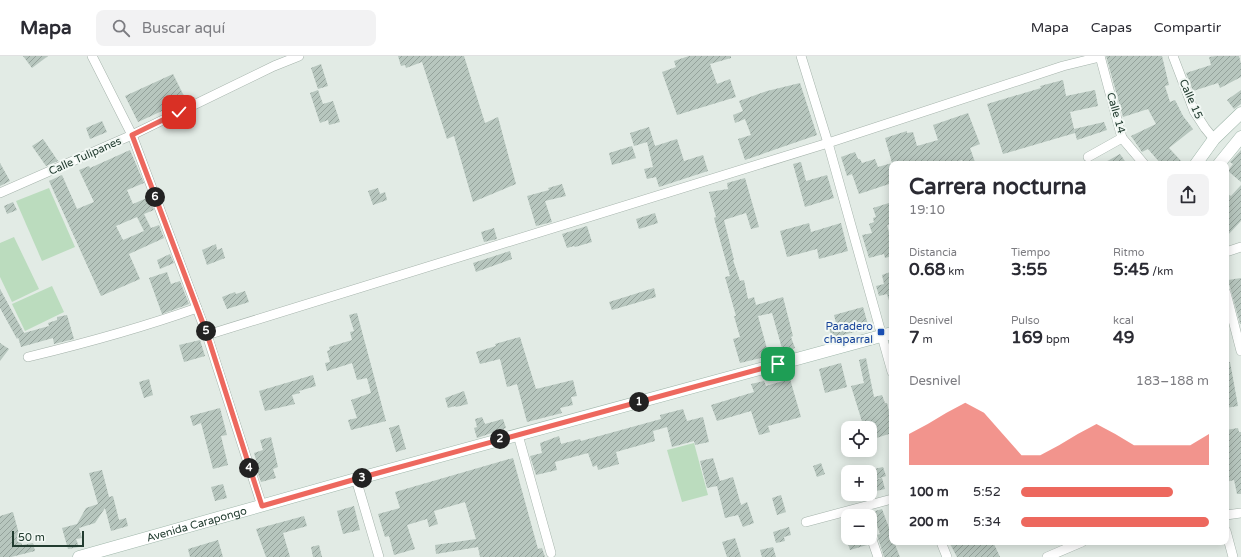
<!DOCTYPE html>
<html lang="es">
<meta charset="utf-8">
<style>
body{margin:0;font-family:"Varela Round",sans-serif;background:#f2f2f3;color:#2b2b33;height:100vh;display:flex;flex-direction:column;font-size:15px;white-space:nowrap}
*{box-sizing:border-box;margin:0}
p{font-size:13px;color:#7c7c81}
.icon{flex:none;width:22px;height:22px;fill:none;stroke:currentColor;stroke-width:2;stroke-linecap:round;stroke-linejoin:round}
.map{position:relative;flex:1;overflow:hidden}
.drawer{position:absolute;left:889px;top:105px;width:340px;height:384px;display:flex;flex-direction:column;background:#fff;border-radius:8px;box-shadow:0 2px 10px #0003}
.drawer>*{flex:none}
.tools{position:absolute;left:841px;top:365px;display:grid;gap:8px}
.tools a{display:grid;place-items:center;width:36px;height:36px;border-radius:8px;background:#fff;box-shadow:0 2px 10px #0003;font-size:20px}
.scale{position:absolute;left:12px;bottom:10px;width:72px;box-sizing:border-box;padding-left:4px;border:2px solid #223c30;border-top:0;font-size:11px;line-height:14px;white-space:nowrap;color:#223c30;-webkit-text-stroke:3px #f2f8f4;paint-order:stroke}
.pin{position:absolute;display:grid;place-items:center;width:34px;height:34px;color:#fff;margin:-17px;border-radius:8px;box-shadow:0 2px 6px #0006}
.km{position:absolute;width:20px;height:20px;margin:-10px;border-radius:50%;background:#222;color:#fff;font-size:11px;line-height:20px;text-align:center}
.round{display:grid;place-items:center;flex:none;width:42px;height:42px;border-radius:8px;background:#f2f2f3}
.summary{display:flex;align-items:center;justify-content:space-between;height:68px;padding:0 20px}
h1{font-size:22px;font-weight:800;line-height:30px}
.figures{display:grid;grid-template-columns:repeat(3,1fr);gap:6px;height:68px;padding:4px 20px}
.figures div{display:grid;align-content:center}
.figures b{font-size:17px;font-weight:800}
.figures small{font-size:11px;font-weight:400}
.figures p{font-size:11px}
.chart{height:112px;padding:8px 20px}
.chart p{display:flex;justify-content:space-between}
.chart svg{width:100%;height:72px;margin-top:4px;fill:#ed685e;opacity:.7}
ul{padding:0 20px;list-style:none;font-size:13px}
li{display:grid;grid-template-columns:64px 48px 1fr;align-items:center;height:30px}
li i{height:10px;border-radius:5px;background:#ed685e}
header{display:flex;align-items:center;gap:24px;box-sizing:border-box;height:56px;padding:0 20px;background:#fff;border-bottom:1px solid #e1e1e2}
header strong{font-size:19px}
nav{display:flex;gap:22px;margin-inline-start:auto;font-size:14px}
.search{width:280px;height:36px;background:#f2f2f3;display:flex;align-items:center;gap:10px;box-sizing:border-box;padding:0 14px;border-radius:8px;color:#7c7c81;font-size:15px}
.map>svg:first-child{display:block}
</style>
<header>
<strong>Mapa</strong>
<div class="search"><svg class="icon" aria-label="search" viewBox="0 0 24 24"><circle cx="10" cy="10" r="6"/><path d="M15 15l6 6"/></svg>Buscar aquí</div>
<nav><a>Mapa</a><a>Capas</a><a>Compartir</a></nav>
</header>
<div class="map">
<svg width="1241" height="501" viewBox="0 0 1241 501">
<defs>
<pattern id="building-hatch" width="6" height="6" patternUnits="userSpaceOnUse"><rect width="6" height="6" fill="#b7c6be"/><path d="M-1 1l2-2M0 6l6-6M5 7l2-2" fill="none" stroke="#94a29b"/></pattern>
</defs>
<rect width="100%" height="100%" fill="#e2ebe5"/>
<!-- grass -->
<g fill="#bbdcbe">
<path d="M 49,132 L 75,191 L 42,205 L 16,145 Z"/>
<path d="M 14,181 L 39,233 L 12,246 L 0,221 L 0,187 Z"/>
<path d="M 52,230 L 64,256 L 25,275 L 12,248 Z"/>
<path d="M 694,387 L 708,439 L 682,446 L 667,394 Z"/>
</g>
<!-- building -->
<g fill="url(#building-hatch)" fill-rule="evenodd">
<path d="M 23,0 L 48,0 L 32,12 Z"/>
<path d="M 398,0 L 464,0 L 485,67 L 498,61 L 516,128 L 473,146 L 454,80 L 447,83 L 422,6 L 406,12 L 405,9 L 401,10 Z"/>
<path d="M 689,0 L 731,0 L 731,2 L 710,8 L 717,28 L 730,23 L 736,41 L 677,59 L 662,16 L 676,11 L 674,5 Z"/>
<path d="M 1106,0 L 1162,0 L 1169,29 L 1165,30 L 1170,46 L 1175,44 L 1183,60 L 1193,73 L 1169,92 L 1184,108 L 1161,108 L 1148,93 L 1142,96 L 1131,80 L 1156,68 L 1148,53 L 1123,61 Z"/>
<path d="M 1216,0 L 1239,0 L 1241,8 L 1241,21 L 1220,32 L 1218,27 L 1193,35 L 1186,17 L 1211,9 L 1209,1 Z"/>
<path d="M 321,8 L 328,30 L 318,33 L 311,12 Z"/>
<path d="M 173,18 L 186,44 L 138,66 L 125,40 Z"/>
<path d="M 1063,24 L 1066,40 L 1095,34 L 1098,50 L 1070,56 L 1075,77 L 1003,98 L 987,48 L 1041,32 L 1040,30 Z"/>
<path d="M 800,27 L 817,79 L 745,104 L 738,83 L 751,79 L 745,63 L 735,67 L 733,59 L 743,55 L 739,45 L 767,35 Z"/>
<path d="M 318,34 L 323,48 L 333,45 L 340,66 L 329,69 L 328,64 L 320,67 L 310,37 Z"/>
<path d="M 1241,34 L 1241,48 L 1234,53 L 1227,44 Z"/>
<path d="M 968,57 L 980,88 L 970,92 L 975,106 L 963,108 L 962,104 L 950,108 L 892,108 L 892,127 L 859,138 L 852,118 L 847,120 L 841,101 L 855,96 L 858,103 L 860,103 L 862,107 L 875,103 L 878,111 L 892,107 L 885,82 L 907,75 L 907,77 L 913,76 L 917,90 L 938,84 L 933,69 Z"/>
<path d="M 102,65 L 107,76 L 90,83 L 86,72 Z"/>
<path d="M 1104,66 L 1107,74 L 1077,84 L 1074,73 Z"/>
<path d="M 649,71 L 655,90 L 677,83 L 684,105 L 703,99 L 708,115 L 659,131 L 656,121 L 647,123 L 644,113 L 653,111 L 647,86 L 634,90 L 630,77 Z"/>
<path d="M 43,83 L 58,105 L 46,110 L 32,90 Z"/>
<path d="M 632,90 L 636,102 L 612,109 L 609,97 Z"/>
<path d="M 130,94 L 144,127 L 127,134 L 133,148 L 149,141 L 154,154 L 144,158 L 151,172 L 159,169 L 164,182 L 129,198 L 140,223 L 101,240 L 49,125 L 62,119 L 77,153 L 94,146 L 79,114 L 89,110 L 90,112 ZM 137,161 L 144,175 L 123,184 L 116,170 Z"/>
<path d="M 1241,94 L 1241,126 L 1228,115 L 1233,108 L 1230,106 Z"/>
<path d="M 1120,98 L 1127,108 L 1102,108 Z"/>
<path d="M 801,106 L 806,125 L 827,119 L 834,142 L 805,151 L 793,108 Z"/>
<path d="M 0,107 L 10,125 L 0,130 Z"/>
<path d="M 745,122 L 759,171 L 751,173 L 746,157 L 724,164 L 734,204 L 733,204 L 740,225 L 744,224 L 748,243 L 754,241 L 756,249 L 783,241 L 793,280 L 791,281 L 795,292 L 783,296 L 772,257 L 758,260 L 769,300 L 740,307 L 733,283 L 740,281 L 734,260 L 736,260 L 725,221 L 730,220 L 714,162 L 716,161 L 709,136 L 728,133 L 727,127 Z"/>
<path d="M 562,128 L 566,140 L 545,145 L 552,166 L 536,170 L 527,140 L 549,134 L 548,132 Z"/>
<path d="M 1241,129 L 1241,165 L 1226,181 L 1226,137 L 1231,140 Z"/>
<path d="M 378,132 L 380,138 L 385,136 L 387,144 L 373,149 L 368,135 Z"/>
<path d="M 13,146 L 17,154 L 7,158 L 4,150 Z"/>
<path d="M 892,146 L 892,168 L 887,169 L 892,187 L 892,200 L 885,202 L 884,198 L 869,202 L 862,179 L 872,177 L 869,168 L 874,166 L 873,162 L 876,161 L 873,152 Z"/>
<path d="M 655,157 L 658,167 L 639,173 L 636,163 Z"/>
<path d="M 809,167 L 811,176 L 841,167 L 848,195 L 819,203 L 817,193 L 787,201 L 780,175 Z"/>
<path d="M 587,170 L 592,186 L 575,191 L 574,190 L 567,192 L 562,178 Z"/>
<path d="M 494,172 L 497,183 L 484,186 L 481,176 Z"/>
<path d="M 216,188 L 217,194 L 222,192 L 225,202 L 207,209 L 202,194 Z"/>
<path d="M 510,195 L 512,203 L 476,216 L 473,207 Z"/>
<path d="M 170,198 L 174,207 L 160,213 L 157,204 Z"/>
<path d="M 167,216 L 171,228 L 180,225 L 189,248 L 162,258 L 149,222 Z"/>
<path d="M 890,216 L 892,223 L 892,247 L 890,248 L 887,238 L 879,240 L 876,230 L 884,228 L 882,219 Z"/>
<path d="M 1241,222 L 1241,268 L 1240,268 L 1228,224 Z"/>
<path d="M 654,232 L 656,241 L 612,254 L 609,246 Z"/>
<path d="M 0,233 L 24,277 L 49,270 L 48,267 L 57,264 L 57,261 L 67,259 L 74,283 L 54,288 L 53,282 L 21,291 L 18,281 L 17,283 L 0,252 Z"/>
<path d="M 245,235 L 249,246 L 227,253 L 222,241 L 235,236 L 236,238 Z"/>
<path d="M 863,251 L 869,272 L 832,282 L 828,268 L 836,267 L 834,259 Z"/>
<path d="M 357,257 L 386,365 L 351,374 L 348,364 L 357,362 L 351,344 L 371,337 L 367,322 L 357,324 L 352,307 L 327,315 L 325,307 L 330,306 L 327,295 L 330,294 L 329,291 L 352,284 L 350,276 L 354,275 L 349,259 Z"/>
<path d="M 520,281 L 536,333 L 573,324 L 577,340 L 571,341 L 573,349 L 560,352 L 562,357 L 527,366 L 517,328 L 507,331 L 500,303 L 480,308 L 476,296 L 496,290 L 495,288 Z"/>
<path d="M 200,284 L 205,300 L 184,306 L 179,289 Z"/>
<path d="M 0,287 L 9,293 L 0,305 Z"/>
<path d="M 866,302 L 874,341 L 882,339 L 885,347 L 887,347 L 892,368 L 892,377 L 870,384 L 870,372 L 864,372 L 851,330 L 864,327 L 859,304 Z"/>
<path d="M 1230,306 L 1238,350 L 1226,352 L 1226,307 Z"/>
<path d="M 841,307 L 847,331 L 825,337 L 819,313 Z"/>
<path d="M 313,319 L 316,330 L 299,335 L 300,337 L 292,339 L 295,348 L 265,355 L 259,335 Z"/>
<path d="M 149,323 L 153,339 L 144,342 L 139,326 Z"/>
<path d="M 790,323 L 801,361 L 768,370 L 770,376 L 759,379 L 751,355 L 717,365 L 711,349 L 754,336 L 751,328 L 764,325 L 766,330 Z"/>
<path d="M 464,335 L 468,348 L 456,351 L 455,350 L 448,352 L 445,342 Z"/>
<path d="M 220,352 L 227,379 L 221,380 L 228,409 L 213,413 L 201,367 L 193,370 L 190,360 Z"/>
<path d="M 683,353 L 687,365 L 703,361 L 709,386 L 695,389 L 694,385 L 672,391 L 667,371 L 653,375 L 655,385 L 616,396 L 619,408 L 598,414 L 597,409 L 593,411 L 588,397 L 555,406 L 557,414 L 536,419 L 530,400 L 542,397 L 540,387 L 559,380 L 561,388 L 580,383 L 581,385 L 661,363 L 660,359 Z"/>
<path d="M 482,361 L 485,368 L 503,363 L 506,372 L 477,382 L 474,372 L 477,371 L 475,363 Z"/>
<path d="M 399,369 L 406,393 L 396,396 L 389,372 Z"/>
<path d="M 1238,372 L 1239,376 L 1241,376 L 1241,438 L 1237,438 L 1234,424 L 1226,426 L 1226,374 Z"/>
<path d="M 271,381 L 278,411 L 273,413 L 276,422 L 261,426 L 257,415 L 259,414 L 254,397 L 263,394 L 260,384 Z"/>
<path d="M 513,402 L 538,493 L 542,492 L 545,501 L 480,501 L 478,491 L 436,498 L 435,489 L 476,483 L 465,446 L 434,455 L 438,468 L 429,471 L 427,463 L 407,469 L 415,493 L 394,499 L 389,480 L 385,481 L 378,458 L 400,452 L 395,436 Z"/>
<path d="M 713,402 L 720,425 L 733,421 L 741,449 L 747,446 L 754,467 L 743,471 L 738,459 L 725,462 L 717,430 L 707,432 L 700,405 Z"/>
<path d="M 821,407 L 825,418 L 817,421 L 813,410 Z"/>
<path d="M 883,411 L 886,420 L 877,423 L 874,413 Z"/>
<path d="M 102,414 L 109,441 L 113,440 L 119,464 L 126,462 L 128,470 L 111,475 L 105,452 L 95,467 L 79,472 L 82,482 L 76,483 L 79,491 L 68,493 L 62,472 L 77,468 L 86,452 L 98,448 L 89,417 Z"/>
<path d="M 882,422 L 885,433 L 876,435 L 873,425 Z"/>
<path d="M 223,428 L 227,442 L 215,445 L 211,431 Z"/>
<path d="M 781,439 L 786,456 L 777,459 L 772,442 Z"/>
<path d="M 354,450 L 360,474 L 343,478 L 337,455 Z"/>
<path d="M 882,453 L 892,480 L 892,486 L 894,486 L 900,501 L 884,501 L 877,479 L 880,478 L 872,456 Z"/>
<path d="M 13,456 L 22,489 L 33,487 L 35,495 L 11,501 L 0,501 L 0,460 Z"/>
<path d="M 304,460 L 307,470 L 283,477 L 290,501 L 266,501 L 256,473 Z"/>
<path d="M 789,471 L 791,479 L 784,481 L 785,485 L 776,487 L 773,476 Z"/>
<path d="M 735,482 L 741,501 L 727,501 L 722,486 Z"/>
<path d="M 846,482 L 865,482 L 867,489 L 850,494 Z"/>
<path d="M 218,484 L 223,501 L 190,501 L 188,493 Z"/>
<path d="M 949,486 L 993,486 L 1000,501 L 957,501 Z"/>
<path d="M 319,489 L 322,501 L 313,501 L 311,491 Z"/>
<path d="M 773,491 L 776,501 L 762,501 L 760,494 Z"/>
</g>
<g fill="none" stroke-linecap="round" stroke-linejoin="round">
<!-- street casing -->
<g stroke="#a5b3ab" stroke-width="10">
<g id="street">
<path d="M 92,0 L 132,79 L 207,279 L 262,450"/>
<path d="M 801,0 L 828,87 L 892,316"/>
<path d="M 1100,0 L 1122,82 L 1144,108"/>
<path d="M 1173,0 L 1194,55 L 1205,72 L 1214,83"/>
<path d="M 1088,101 L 1122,82"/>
<path d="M 0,137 L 132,79 L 274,10 L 299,0"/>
<path d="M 1226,196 L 1241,191"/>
<path d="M 1226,237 L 1241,295"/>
<path d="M 207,279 L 828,87 L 1063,10 L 1100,1"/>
<path d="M 28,301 C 86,287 141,272 197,252"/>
<path d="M 518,379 L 551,497"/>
<path d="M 356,423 L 379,501"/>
<path d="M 1226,459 L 1241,457"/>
<path d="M 806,466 L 892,443"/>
<path d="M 1226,475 L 1233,501"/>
<path d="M 870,478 L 878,501"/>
<path d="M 941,486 L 947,501"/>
<path d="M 1047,501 L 1082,486"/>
</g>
</g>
<!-- secondary casing -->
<g stroke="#a0b7ab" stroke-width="13">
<g id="secondary">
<path d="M 1196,108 L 1214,83 L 1241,57"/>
<path d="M 1219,108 L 1241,81"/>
<path id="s1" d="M 79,501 L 356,423 L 892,277"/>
</g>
</g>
<!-- street -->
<use href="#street" stroke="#fff" stroke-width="9"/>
<!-- secondary -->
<use href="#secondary" stroke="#fff" stroke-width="12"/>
</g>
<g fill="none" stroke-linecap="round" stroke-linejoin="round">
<!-- route casing -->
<g stroke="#fff" stroke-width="8">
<path id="route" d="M 179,56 L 132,79 L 207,278 L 262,450 L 356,423 L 778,308"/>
</g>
<!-- route -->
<use href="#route" stroke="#ed685e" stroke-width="5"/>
</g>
<!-- markers -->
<rect fill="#1a4fb4" stroke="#f2f8f4" stroke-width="1.5" x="877" y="272" width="8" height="8" rx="2"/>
<g text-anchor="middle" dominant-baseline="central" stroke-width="4" stroke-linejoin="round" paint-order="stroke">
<!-- street labels -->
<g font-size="11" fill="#223c30" stroke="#f2f8f4">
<text transform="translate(1191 43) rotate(66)">Calle 15</text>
<text transform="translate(1116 57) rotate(74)">Calle 14</text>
<text transform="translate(85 100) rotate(-24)">Calle Tulipanes</text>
<text stroke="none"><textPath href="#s1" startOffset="122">Avenida Carapongo</textPath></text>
</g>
<!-- transit labels -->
<g font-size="11" fill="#164399" stroke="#f2f8f4" text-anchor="end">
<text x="873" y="270">Paradero<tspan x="873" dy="13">chaparral</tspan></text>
</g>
</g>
</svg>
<div class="tools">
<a><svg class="icon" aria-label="locate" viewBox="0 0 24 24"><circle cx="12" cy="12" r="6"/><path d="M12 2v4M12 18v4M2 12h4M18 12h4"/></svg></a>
<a>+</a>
<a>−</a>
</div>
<div class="scale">50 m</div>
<div class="pin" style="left:778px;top:308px;background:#1e9e55"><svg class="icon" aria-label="arrive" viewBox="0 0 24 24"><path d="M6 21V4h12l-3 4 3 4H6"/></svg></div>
<div class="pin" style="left:179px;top:56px;background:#d93025"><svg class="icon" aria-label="check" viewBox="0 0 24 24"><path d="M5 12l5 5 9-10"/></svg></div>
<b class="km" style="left:639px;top:346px">1</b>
<b class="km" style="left:500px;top:383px">2</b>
<b class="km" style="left:362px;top:422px">3</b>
<b class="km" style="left:249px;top:412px">4</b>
<b class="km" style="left:206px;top:275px">5</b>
<b class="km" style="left:155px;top:141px">6</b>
<section class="drawer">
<div class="summary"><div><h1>Carrera nocturna</h1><p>19:10</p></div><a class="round"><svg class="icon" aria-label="share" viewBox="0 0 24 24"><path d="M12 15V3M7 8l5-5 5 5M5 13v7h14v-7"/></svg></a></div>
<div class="figures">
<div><p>Distancia</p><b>0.68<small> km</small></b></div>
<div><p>Tiempo</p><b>3:55</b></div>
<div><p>Ritmo</p><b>5:45<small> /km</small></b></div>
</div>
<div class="figures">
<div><p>Desnivel</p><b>7<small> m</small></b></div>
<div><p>Pulso</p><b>169<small> bpm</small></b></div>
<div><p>kcal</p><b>49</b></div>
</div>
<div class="chart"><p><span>Desnivel</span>183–188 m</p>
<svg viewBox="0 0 160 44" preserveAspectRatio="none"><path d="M0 44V25L10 19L20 12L30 6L40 12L50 25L60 38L70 38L80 32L90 25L100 19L110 25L120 32L130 32L140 32L150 32L160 25V44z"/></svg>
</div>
<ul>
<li><b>100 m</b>5:52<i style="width:81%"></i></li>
<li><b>200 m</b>5:34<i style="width:100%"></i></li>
</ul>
</section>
</div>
